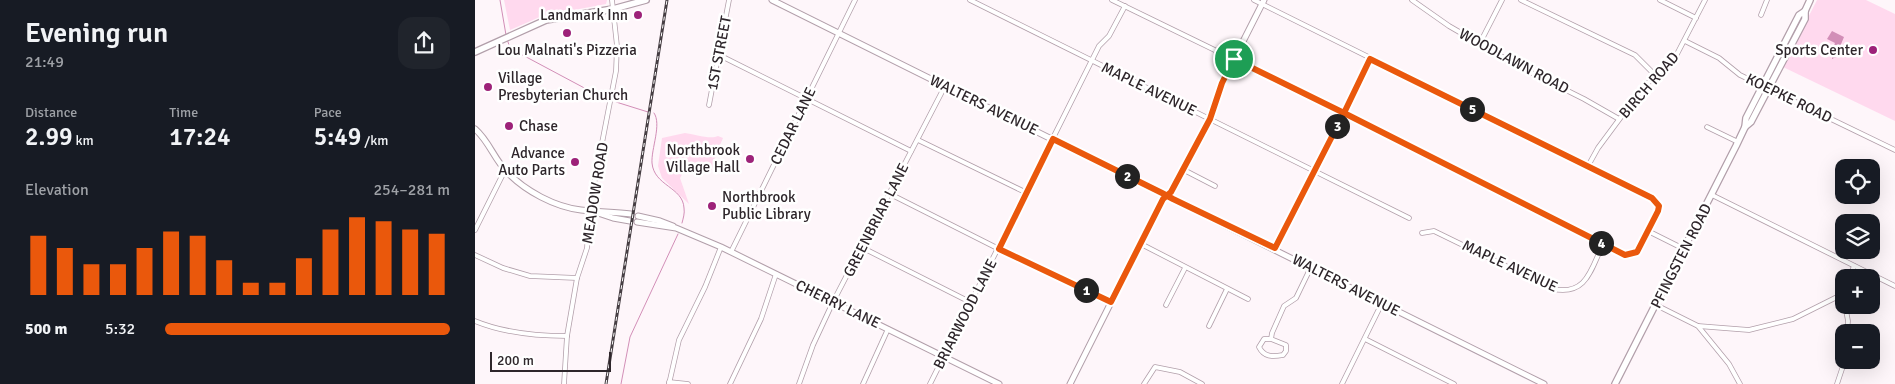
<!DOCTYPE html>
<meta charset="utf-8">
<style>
body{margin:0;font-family:Signika,sans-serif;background:#20242c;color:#f1f3f6;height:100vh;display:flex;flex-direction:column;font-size:19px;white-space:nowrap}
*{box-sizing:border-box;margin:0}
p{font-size:16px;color:#9ea1a6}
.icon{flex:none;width:28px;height:28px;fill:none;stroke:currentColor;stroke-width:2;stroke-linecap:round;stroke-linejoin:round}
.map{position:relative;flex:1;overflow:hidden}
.drawer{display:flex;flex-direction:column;background:#171b24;width:475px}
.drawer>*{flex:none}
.controls{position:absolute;left:1360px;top:159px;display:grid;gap:10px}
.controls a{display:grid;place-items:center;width:45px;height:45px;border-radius:10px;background:#171b24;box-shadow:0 5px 20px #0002;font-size:25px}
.scale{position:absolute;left:15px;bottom:12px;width:121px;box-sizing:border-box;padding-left:5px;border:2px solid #2e262b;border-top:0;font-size:14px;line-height:18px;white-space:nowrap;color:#2e262b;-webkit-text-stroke:4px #fff;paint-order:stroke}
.pin{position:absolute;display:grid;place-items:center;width:42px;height:42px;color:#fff;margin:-21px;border:2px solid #fff;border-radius:50%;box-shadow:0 1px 5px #0007}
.km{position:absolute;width:25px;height:25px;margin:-12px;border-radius:50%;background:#222;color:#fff;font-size:14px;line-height:25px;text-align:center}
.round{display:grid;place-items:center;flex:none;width:52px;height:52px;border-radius:15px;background:#20242c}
.overview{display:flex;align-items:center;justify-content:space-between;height:85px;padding:0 25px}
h1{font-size:28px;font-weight:600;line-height:38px}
.metrics{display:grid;grid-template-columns:repeat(3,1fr);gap:8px;height:85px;padding:5px 25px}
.metrics div{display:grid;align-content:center}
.metrics b{font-size:25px;font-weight:600}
.metrics small{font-size:14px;font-weight:400}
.metrics p{font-size:14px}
.chart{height:140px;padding:10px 25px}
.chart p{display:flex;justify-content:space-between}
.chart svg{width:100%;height:90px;margin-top:5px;stroke:#ea580c;stroke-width:6}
ul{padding:0 25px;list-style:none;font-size:16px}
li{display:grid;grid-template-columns:80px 60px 1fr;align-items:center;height:38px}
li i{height:12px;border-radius:6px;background:#ea580c}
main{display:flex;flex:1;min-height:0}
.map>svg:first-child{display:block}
</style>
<main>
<section class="drawer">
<div class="overview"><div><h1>Evening run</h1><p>21:49</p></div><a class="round"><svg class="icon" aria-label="share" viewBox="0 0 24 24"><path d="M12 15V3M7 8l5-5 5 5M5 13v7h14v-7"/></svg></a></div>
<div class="metrics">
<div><p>Distance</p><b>2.99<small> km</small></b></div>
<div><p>Time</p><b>17:24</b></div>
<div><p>Pace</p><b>5:49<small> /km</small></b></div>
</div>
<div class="chart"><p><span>Elevation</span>254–281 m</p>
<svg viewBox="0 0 160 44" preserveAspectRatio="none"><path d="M5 44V15M15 44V21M25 44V29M35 44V29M45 44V21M55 44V13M65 44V15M75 44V27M85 44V38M95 44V38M105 44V26M115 44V12M125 44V6M135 44V8M145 44V12M155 44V14"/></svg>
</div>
<ul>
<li><b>500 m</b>5:32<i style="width:100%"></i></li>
</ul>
</section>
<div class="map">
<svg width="1420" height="384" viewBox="0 0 1420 384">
<rect width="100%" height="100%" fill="#fef6fa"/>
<!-- green -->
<g fill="#ffd9ee">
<path d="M 29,0 L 132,0 L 131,4 L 67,16 L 35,30 Z"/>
<path d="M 1342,0 L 1391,0 L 1420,14 L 1420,121 L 1308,67 Z"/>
<path d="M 210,133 C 219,134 236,140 243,136 L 248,138 L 242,152 L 236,173 L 230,170 L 209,171 L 205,178 L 214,204 L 187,178 L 183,166 L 187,138 Z"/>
</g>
<!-- water -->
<path fill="#d28eb7" d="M 1357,31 L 1369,37 L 1364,49 L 1365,55 L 1357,59 L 1357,49 L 1354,49 L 1352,47 L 1354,45 L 1358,47 L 1360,43 L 1352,39 Z"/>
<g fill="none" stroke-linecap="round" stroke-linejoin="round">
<!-- stream -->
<g stroke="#d28eb7" stroke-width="1">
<path d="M 25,0 L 31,35"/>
<path d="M 32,39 L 34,45 L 40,51 L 130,99"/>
<path d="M 141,102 L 173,112"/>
<path d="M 179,113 C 187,124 176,149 177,163 C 179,186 208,187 209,208 C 210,213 208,219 207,223"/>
<path d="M 146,384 L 155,337 L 203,234"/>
</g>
<!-- minor casing -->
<g stroke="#b29faa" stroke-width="5.5">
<g id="minor">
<path d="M 495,0 L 934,218"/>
<path d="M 637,0 L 869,113 L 1150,255 L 1162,252 L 1183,211 L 1184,206 L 1177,198 L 779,0"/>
<path d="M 937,0 L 974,26 L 1043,66 L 1109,99 L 1144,119"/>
<path d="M 1046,0 L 1160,55 L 1180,75"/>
<path d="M 1185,0 L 1221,18"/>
<path d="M 1286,15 L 1292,0"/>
<path d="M 1210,41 L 1244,58 L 1265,75 L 1420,150"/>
<path d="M 1005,43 L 1027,0"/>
<path d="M 244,55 L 436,151"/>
<path d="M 234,105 L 254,0"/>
<path d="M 1232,127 L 1263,142"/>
<path d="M 443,140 L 552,193"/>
<path d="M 1113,166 L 1123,148 L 1166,90 L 1202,54 L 1230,0"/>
<path d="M 709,170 L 740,186"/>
<path d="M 415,194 L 524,249 L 636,303"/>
<path d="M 1237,195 L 1420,286"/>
<path d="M 0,230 L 30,170"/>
<path d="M 1173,231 L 1209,249"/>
<path d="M 947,233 L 959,231 L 1078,289 C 1112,296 1116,269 1128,244"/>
<path d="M 666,244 L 773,299"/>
<path d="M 388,248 L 495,302"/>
<path d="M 800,249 L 895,59"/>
<path d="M 256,252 L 380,0"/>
<path d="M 0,255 L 28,268 L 55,276 L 102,278"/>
<path d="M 1374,278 L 1379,266"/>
<path d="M 691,305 L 710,268"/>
<path d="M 1181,305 L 1223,326 L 1254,364 L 1265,384"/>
<path d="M 1370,305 L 1373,321 L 1372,332"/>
<path d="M 0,321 C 29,333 60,336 92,336"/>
<path d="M 734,326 L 752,289"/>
<path d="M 1223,326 L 1274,330 L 1318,319 L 1368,294"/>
<path d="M 796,339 L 811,345 L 811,351 L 808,355 C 797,357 789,357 784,347 L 789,339 L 796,339 L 797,333 L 809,306 L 821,298 L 836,267"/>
<path d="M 890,339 L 979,384"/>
<path d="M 194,382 L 213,384"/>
<path d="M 89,384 L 92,336 L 102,278 L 112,248 L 114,210 L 141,71 L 142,46 L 137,0"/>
<path d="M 194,384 L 204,340 L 230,287 L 246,247"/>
<path d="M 255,384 L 286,319 L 301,274"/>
<path d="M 324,384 L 338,345 L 358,302 L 470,86"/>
<path d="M 388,384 L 413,329"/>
<path d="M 455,384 L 624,46 L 634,36 L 650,6"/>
<path d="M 669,384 L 680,367 L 705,372 L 727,384"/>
<path d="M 867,384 L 907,303"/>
<path d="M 1362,384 L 1370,360"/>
</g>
</g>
<!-- tertiary casing -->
<g stroke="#b29faa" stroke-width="7">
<g id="tertiary">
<path d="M 297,0 L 1069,384"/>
<path d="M 0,129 C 14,141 19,159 32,172 C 50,191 80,207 106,210 C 122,212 139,212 156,214"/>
<path d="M 126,214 L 138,218 L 155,221"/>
<path d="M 163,216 L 185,221 L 198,226"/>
<path d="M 162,222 L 201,228 L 246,247 L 524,384"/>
<path d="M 595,384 L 688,199 L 697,192 L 735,119 L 747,83 L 789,0"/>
</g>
</g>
<!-- secondary casing -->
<g stroke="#b29faa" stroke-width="8">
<g id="secondary">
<path d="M 0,52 L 71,20 L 138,9 L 171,0"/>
<path d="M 1270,127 L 1276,122 L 1330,19 L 1330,11 L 1335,0"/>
<path d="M 1140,384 L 1261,146 L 1270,127 L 1271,118 L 1324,15 L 1330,11"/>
</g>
</g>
<!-- minor -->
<use href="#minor" stroke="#fff" stroke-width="4"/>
<!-- tertiary -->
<use href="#tertiary" stroke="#fff" stroke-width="5"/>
<!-- secondary -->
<use href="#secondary" stroke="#fff" stroke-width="5.5"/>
<!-- rail casing -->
<g stroke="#463e43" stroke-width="3">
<path id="rail" d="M 131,384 L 192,0"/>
</g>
<!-- rail -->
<use href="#rail" stroke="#fff" stroke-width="1" stroke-dasharray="4" stroke-linecap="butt"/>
</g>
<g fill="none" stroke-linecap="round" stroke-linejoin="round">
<!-- route casing -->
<g stroke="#fff" stroke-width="10">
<path id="route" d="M 759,59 L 747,83 L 735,119 L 696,192 L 688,199 L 636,302 L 524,249 L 578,139 L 687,193 L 698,199 L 800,248 L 869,113 L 1150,255 L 1162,252 L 1183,211 L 1184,206 L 1177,198 L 895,59 L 869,113 L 759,59"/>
</g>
<!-- route -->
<use href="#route" stroke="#ea580c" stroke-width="6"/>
</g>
<!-- markers -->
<g fill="#9d2279" stroke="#fff" stroke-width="2">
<circle cx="163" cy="15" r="5"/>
<circle cx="92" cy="33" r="5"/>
<circle cx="1398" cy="50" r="5"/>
<circle cx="13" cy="87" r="5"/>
<circle cx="34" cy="126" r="5"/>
<circle cx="275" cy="159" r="5"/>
<circle cx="100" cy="162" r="5"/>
<circle cx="237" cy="206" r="5"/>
</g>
<g text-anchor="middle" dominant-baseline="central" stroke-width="5" stroke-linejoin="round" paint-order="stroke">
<!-- poi labels -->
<g font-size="15" fill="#2e262b" stroke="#fff" text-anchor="end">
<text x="153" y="15">Landmark Inn</text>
<text x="92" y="50" text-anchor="middle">Lou Malnati's Pizzeria</text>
<text x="1388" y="50">Sports Center</text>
<text x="23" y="78" text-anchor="start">Village<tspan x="23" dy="17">Presbyterian Church</tspan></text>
<text x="44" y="126" text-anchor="start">Chase</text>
<text x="265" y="150">Northbrook<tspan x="265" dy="17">Village Hall</tspan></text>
<text x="90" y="153">Advance<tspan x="90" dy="17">Auto Parts</tspan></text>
<text x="247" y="197" text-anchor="start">Northbrook<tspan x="247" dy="17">Public Library</tspan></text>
</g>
<!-- street labels -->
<g font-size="15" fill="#2e262b" stroke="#fff">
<text transform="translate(244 53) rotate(-79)">1ST STREET</text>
<text transform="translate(1039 61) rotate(28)">WOODLAWN ROAD</text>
<text transform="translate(1174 85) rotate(-49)">BIRCH ROAD</text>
<text transform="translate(674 89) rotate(26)">MAPLE AVENUE</text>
<text transform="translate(1314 98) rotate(26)">KOEPKE ROAD</text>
<text transform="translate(509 105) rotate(26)">WALTERS AVENUE</text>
<text transform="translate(318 126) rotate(-64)">CEDAR LANE</text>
<text transform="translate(120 193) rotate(-81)">MEADOW ROAD</text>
<text transform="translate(401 220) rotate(-63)">GREENBRIAR LANE</text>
<text transform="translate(1206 256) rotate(-63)">PFINGSTEN ROAD</text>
<text transform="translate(1035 266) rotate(25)">MAPLE AVENUE</text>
<text transform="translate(871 285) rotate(27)">WALTERS AVENUE</text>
<text transform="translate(363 304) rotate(26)">CHERRY LANE</text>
<text transform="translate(490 314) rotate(-63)">BRIARWOOD LANE</text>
</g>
</g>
</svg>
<div class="controls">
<a><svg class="icon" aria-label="locate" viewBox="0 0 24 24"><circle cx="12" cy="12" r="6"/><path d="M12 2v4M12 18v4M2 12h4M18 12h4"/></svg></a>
<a><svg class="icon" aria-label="layers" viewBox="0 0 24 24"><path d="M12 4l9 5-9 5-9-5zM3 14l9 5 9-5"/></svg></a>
<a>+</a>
<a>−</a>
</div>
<div class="scale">200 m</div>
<div class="pin" style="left:759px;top:59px;background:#1e9e55"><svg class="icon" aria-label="arrive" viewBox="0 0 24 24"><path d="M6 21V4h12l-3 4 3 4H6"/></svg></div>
<b class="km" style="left:611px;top:290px">1</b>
<b class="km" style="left:652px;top:176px">2</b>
<b class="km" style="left:862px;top:126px">3</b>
<b class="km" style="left:1126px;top:243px">4</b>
<b class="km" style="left:997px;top:109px">5</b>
</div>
</main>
